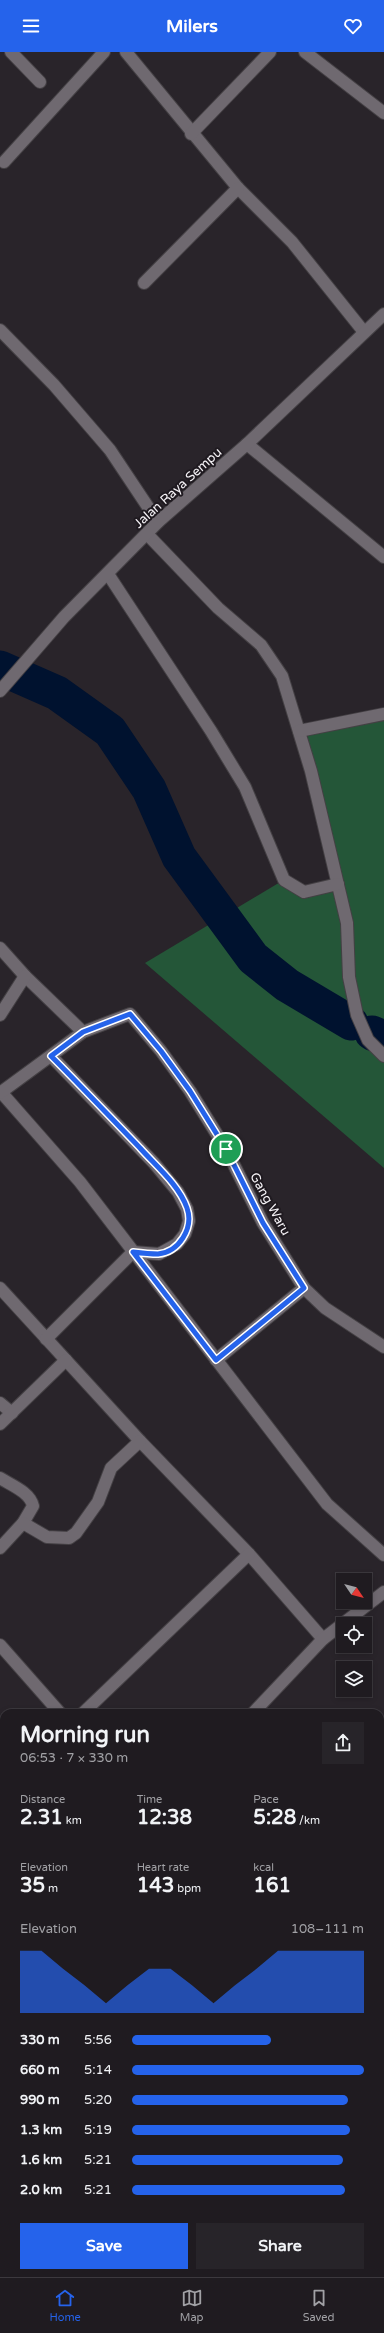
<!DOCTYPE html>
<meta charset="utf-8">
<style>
body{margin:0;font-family:"Varela Round",sans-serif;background:#272429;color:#f1f3f6;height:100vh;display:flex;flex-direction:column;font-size:15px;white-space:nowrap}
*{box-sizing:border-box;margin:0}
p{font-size:13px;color:#a1a1a5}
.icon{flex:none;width:22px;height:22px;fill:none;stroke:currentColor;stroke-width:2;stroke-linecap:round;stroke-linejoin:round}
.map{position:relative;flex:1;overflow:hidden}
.side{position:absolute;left:0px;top:1657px;width:384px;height:568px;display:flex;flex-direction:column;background:#1f1b20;border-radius:12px 12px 0 0;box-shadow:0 2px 6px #0003,0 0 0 1px #3c393e}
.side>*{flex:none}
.needle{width:26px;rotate:125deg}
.fabs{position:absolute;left:336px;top:1521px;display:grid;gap:8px}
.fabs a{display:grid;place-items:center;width:36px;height:36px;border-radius:0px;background:#1f1b20;box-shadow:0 2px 6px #0003,0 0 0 1px #3c393e;font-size:20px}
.pin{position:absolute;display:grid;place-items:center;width:34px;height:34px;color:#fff;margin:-17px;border:2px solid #fff;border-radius:50%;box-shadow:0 1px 4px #0007}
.round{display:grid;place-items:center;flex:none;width:42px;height:42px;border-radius:0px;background:#272429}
.summary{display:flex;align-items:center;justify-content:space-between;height:68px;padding:0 20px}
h1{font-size:22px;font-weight:800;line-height:30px}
.stats{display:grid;grid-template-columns:repeat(3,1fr);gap:6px;height:68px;padding:4px 20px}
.stats div{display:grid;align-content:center}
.stats b{font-size:20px;font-weight:800}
.stats small{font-size:11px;font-weight:400}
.stats p{font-size:11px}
.chart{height:112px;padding:8px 20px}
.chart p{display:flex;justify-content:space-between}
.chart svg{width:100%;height:72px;margin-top:4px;fill:#2563eb;opacity:.7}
.action{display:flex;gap:8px;margin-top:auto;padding:8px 20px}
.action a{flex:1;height:46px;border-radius:0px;background:#2563eb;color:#fff;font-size:16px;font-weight:800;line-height:46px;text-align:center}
.action a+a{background:#272429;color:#f1f3f6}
ul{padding:0 20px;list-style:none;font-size:13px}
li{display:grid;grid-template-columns:64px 48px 1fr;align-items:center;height:30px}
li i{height:10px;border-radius:5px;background:#2563eb}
header{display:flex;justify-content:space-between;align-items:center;height:52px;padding:0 20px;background:#2563eb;color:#fff;font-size:18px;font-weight:800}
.tabs{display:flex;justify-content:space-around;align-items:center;height:56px;border-top:1px solid #3c393e;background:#1f1b20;font-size:11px;color:#a1a1a5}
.tabs a{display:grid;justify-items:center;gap:2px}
.tabs .selected{color:#2563eb}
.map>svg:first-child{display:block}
</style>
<header><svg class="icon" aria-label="menu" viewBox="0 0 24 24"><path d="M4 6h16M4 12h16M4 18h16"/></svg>Milers<svg class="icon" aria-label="heart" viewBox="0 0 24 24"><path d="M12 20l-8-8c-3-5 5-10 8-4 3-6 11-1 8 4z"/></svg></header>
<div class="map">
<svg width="384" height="2225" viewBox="0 0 384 2225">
<rect width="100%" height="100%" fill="#29242a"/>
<!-- green -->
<path fill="#245638" d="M 384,665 L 384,1116 L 145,911 L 282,829 L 305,842 L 343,834 L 305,680 Z"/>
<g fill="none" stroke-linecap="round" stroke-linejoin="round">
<!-- river -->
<g stroke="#00122f" stroke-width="35">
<path d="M 0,616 L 57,641 L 110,679 L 149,737 L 179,805 L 253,906 L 287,933 L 351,971"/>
<path d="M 372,981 L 384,986"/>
</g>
<!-- street casing -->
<g stroke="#444044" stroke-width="14">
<g id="street">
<path d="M 11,0 L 40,30"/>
<path d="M 126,0 L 238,136 L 292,190 L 364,280"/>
<path d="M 305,0 L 384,61"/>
<path d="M 191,82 L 270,0"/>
<path d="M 4,110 L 104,0"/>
<path d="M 144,231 L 238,136"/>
<path d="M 0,278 L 54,333 L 110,398 L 158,470"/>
<path d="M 247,392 L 384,505"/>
<path d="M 147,482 L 218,556 L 261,593 L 282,624 L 311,719 L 347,871 L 349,925 L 357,963 L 368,988 L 384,1004"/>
<path d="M 108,522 L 211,679 L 245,735 L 284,828 L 304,840 L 338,832"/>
<path d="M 0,639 L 64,565 L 158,470 L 247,392 L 384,262"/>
<path d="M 299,679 L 384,662"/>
<path d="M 0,896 L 25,924 L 83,980"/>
<path d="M 0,963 L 25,924"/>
<path d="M 1,1040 L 80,1130 L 327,1452 L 384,1503"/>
<path d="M 0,1041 L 83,980 L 130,962 L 161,999 L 190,1039 L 226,1097 L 263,1171 L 304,1236 L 325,1256 L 384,1295"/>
<path d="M 0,1236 L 140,1389 L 249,1502 L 323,1587"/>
<path d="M 46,1287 L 133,1200 L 159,1202 L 177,1192 L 185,1182 L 189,1169 L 187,1157 L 178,1140 L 154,1111 L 51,1004"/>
<path d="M 216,1308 L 304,1236"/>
<path d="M 0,1351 L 12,1361"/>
<path d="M 0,1372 L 66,1308"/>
<path d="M 0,1426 C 11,1433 30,1440 33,1454 L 23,1471 L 0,1496"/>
<path d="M 23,1471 L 47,1485 L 69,1486 L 76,1481 L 98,1450 L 111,1416 L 140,1389"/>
<path d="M 0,1593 L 60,1661"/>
<path d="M 83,1661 L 249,1502"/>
<path d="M 253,1661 L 323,1587 L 384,1540"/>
<path d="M 380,1716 L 384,1712"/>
<path d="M 380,2017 L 384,2022"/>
</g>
</g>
<!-- street -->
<use href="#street" stroke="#6f6970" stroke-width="12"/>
</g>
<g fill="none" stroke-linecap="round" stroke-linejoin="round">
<!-- route casing -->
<g stroke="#fff" stroke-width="8">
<path id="route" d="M 130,962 L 161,999 L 190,1039 L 226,1097 L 263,1171 L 304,1236 L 216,1308 L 133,1200 C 141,1201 150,1202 158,1202 C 179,1200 194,1176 187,1156 C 179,1133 156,1114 140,1096 C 110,1065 81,1034 51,1004 L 83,980 Z"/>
</g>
<!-- route -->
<use href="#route" stroke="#2563eb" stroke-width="5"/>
</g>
<g text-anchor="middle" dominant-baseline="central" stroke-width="4" stroke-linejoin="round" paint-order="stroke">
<!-- street labels -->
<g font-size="13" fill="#f6f3f7" stroke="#1f1a20">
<text transform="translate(178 436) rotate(-42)">Jalan Raya Sempu</text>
<text transform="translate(270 1152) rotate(61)">Gang Waru</text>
</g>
</g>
</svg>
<div class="fabs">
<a><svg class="needle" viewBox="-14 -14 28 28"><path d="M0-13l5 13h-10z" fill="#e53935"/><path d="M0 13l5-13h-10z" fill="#a1a1a5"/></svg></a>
<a><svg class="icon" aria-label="locate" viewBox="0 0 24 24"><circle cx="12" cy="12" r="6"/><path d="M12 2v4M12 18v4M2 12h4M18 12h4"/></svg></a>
<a><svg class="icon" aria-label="layers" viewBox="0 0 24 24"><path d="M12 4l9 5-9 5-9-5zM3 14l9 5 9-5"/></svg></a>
</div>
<div class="pin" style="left:226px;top:1097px;background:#1e9e55"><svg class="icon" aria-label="arrive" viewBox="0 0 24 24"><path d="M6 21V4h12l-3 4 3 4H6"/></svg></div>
<section class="side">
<div class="summary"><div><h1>Morning run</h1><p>06:53 · 7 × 330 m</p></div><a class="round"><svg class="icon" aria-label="share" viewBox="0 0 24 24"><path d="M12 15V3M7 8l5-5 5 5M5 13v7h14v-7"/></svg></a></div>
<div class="stats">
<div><p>Distance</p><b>2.31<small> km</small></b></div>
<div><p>Time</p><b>12:38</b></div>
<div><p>Pace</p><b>5:28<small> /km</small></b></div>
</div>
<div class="stats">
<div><p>Elevation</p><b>35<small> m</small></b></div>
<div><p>Heart rate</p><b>143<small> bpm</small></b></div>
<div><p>kcal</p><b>161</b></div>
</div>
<div class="chart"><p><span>Elevation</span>108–111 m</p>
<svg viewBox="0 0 160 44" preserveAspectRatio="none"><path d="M0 44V6L10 6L20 17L30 27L40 38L50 27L60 17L70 17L80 27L90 38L100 27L110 17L120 6L130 6L140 6L150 6L160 6V44z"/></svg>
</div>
<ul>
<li><b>330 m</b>5:56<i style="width:60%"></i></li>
<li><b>660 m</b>5:14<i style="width:100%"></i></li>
<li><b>990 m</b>5:20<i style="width:93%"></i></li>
<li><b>1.3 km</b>5:19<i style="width:94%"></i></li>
<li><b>1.6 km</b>5:21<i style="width:91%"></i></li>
<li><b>2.0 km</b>5:21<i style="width:92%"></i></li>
</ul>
<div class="action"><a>Save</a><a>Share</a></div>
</section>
</div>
<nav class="tabs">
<a class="selected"><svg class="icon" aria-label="home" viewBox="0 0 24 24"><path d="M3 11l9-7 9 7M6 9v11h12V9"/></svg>Home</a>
<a><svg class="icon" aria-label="map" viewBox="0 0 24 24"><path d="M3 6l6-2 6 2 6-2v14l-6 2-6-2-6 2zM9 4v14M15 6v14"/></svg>Map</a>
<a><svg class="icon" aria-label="saved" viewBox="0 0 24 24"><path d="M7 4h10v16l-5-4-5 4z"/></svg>Saved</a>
</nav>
